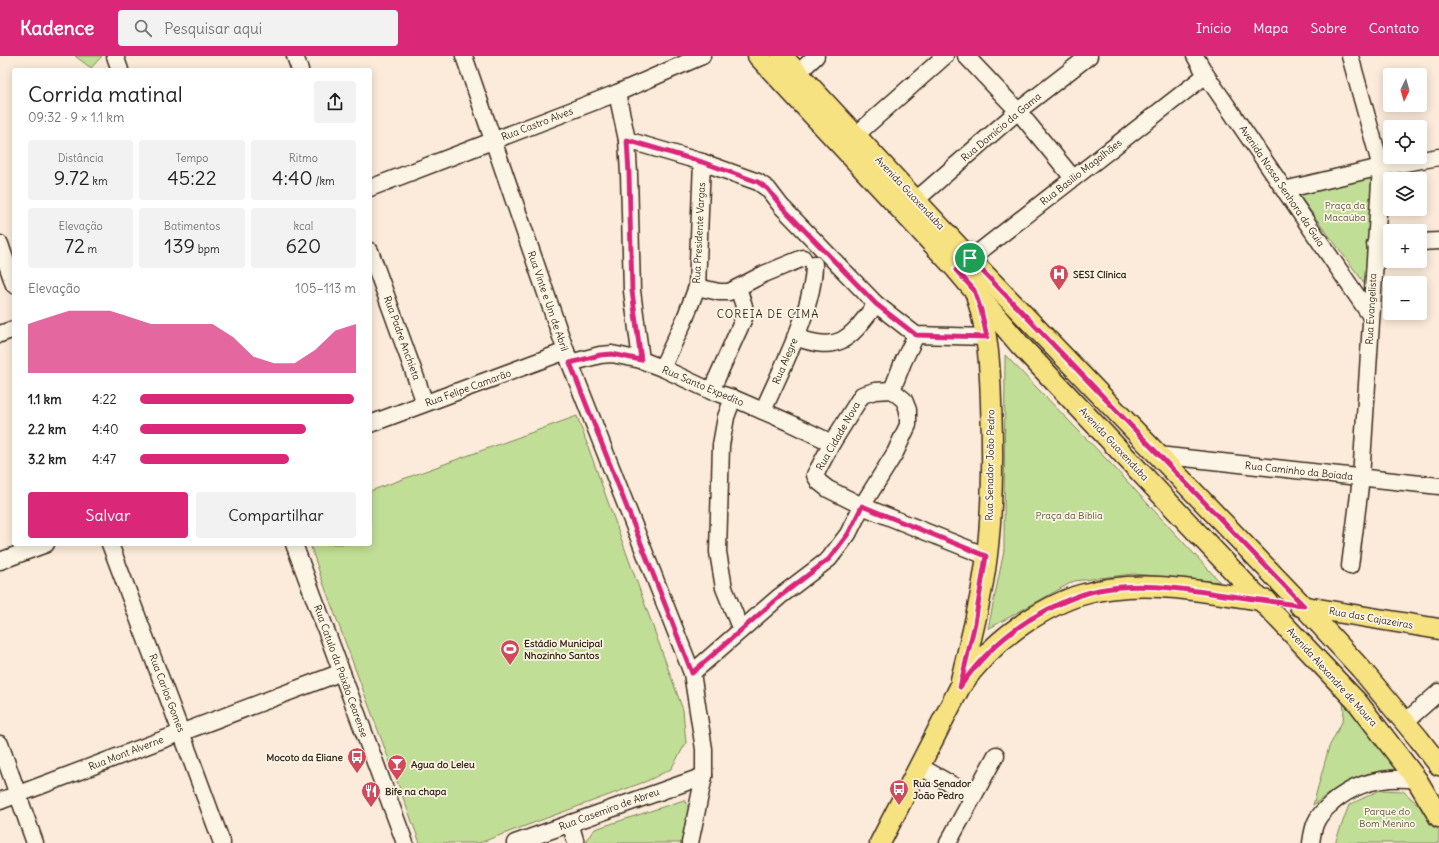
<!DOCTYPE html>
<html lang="pt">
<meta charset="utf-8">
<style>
body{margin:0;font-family:Delius,sans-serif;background:#f2f2f2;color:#222;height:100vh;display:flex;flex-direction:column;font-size:15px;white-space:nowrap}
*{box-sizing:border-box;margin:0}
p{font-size:13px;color:#767676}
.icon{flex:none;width:22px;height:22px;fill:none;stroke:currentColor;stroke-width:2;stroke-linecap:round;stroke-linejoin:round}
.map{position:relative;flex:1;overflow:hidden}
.side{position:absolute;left:12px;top:12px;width:360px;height:478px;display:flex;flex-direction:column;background:#fff;border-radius:4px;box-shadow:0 2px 10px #0003}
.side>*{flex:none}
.needle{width:26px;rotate:185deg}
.fabs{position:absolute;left:1383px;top:12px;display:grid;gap:8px}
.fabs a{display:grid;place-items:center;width:44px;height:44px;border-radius:4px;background:#fff;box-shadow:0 2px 10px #0003;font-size:20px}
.pin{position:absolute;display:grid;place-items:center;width:34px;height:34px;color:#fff;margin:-17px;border:2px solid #fff;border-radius:50%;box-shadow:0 1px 4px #0007}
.round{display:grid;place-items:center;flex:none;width:42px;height:42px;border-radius:4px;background:#f2f2f2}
.summary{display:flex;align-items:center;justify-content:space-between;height:68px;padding:0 16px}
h1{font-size:22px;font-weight:600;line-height:30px}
.figures{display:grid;grid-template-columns:repeat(3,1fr);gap:6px;height:68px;padding:4px 16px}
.figures div{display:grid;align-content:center;border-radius:4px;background:#f2f2f2;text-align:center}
.figures b{font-size:20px;font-weight:600}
.figures small{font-size:11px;font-weight:400}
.figures p{font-size:11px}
.chart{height:112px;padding:8px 16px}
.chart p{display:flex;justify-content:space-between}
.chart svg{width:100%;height:72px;margin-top:4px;fill:#db2777;opacity:.7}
.cta{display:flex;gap:8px;margin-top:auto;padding:8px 16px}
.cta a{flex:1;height:46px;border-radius:4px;background:#db2777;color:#fff;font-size:16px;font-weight:600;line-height:46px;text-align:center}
.cta a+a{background:#f2f2f2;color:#222}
ul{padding:0 16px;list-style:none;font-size:13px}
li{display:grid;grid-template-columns:64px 48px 1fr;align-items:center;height:30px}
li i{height:10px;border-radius:5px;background:#db2777}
header{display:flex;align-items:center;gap:24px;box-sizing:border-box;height:56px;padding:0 20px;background:#db2777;color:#fff}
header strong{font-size:19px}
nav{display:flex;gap:22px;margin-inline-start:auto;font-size:14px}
.search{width:280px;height:36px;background:#f2f2f2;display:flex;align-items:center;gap:10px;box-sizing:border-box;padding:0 14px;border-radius:4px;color:#767676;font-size:15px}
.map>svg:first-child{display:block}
</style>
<header>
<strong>Kadence</strong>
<div class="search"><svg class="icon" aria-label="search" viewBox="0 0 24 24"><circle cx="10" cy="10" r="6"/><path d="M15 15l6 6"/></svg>Pesquisar aqui</div>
<nav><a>Início</a><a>Mapa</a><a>Sobre</a><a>Contato</a></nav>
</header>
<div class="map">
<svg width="1439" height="787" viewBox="0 0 1439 787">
<rect width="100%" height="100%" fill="#fcebda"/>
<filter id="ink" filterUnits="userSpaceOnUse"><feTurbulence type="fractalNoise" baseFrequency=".025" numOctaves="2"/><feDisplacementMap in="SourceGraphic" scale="8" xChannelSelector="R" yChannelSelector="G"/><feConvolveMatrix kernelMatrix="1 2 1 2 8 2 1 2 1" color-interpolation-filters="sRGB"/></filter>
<g filter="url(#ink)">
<!-- green -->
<g fill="#c1de96" stroke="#7e845a">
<path d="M 75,0 L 102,0 L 91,12 Z"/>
<path d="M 1375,118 L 1365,228 L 1298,138 Z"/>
<path d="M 1005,299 L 1112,409 L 1220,526 L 1133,518 L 1074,525 L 988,573 L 1004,495 Z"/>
<path d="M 577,360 L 683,654 L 686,687 L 671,713 L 647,725 L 479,787 L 420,787 L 321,521 L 310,488 L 370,488 L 370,435 Z"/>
<path d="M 1342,640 L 1402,713 C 1365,714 1342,727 1313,749 L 1329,691 L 1343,664 L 1344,654 Z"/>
<path d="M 1380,734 L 1403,735 L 1424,754 L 1439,775 L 1439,787 L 1335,787 L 1349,749 Z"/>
<path d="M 684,744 L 690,754 L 684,787 L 587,787 L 586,784 L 595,773 Z"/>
</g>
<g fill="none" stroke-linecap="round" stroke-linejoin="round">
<!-- minor casing -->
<g stroke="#3b2a1e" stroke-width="19">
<g id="minor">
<path d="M 115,0 L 120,14"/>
<path d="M 295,0 L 300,14"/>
<path d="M 464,0 L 570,307 L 692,617 L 704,693 L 704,720 L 690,787"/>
<path d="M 966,0 L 1018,55 L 1073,122"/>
<path d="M 1195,0 L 1206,19 L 1370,259"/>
<path d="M 1350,0 L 1381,111 L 1361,422 L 1350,510"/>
<path d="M 798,17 L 816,0"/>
<path d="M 617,37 L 627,84 L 702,106 L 758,126 L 768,133 L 781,150 L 876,248 L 916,279 L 987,281"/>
<path d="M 856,79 L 945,0"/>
<path d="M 627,84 L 629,118 L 632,235 L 641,304"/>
<path d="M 370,132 L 617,37 L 702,0"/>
<path d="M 1284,134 L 1381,111 L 1439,101"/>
<path d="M 916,144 L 1018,55 L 1089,0"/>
<path d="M 1420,186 L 1439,185"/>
<path d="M 0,188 L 14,229"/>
<path d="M 1375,188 L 1390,187"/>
<path d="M 370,195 L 425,347"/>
<path d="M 961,210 L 1206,19"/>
<path d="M 697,231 L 719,236 L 729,236 L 764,218 L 803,202"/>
<path d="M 0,278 L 14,273"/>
<path d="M 795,281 C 841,298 850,282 876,248"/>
<path d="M 570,307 L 600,299 L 612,298 L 641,304 L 662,312 L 711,335 L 733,342 L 788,366 L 832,387"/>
<path d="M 662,312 L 684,265 L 697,231 L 702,106"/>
<path d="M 892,334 L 875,335 L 862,339 L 832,387 L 815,419 L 819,426 L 828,433 L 862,450 L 986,500"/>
<path d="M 711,335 L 744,262 L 744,250 L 738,232"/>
<path d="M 733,342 L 726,361 L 721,389 L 718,496 L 724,532 L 741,574"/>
<path d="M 763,355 C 781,313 814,253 814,208"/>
<path d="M 370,368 L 566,295"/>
<path d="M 1158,399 L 1439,430"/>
<path d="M 110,488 L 181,676 L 222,787"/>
<path d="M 294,488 L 405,787"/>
<path d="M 0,505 L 46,488"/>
<path d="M 692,617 L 779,541 L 829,503 L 848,478 L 862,450 L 895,397 L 908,369 L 908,354 L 904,344 L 892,334 L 903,306 L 916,279"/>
<path d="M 1405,666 L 1439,636"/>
<path d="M 0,688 L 35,787"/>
<path d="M 919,710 L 972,740"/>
<path d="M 0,745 L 342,616"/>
<path d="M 570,767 L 576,787"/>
<path d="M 515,787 L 704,720"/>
<path d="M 948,787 L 996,699"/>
<path d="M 1311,787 C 1312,780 1313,772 1316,766 C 1319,759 1326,752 1332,747 C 1356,726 1386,720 1417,724"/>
</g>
</g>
<!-- major casing -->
<g stroke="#3b2a1e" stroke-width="23">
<g id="major">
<path d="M 758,0 L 956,213 L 1020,289 L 1358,647 L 1417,724 L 1439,761"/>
<path d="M 782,0 L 970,203 L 1304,551 L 1361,613 L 1419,683 L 1439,709"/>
<path d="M 1300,550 L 1439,573"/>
<path d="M 961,624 C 971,582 982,541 987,499 C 993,448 993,398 991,347 C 990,311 988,276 977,242"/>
<path d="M 880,787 L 960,631 C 979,603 1001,582 1029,564 C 1045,554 1063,544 1081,539 C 1141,521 1206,536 1267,545"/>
</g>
</g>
<!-- minor -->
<use href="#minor" stroke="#fcf5e5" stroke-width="16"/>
<!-- major -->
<use href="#major" stroke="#f7e281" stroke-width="20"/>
</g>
</g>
<g fill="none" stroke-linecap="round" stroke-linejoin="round" filter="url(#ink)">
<!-- route casing -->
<g stroke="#fff" stroke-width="8">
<path id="route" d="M 627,84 L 702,106 L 758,126 L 768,133 L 781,150 L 876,248 L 916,279 L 987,281 L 981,254 L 974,234 L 956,214 L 970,202 L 1304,550 C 1275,546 1246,542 1217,538 C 1178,532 1137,526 1099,534 C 1074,539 1051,551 1029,564 C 1001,582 979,603 960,631 L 975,567 L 986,500 L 862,450 L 848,478 L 829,503 L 779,541 L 692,617 L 570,307 L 600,299 L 612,298 L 641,304 L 632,235 L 629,118 Z"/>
</g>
<!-- route -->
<use href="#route" stroke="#db2777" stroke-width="5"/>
</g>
<!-- icons -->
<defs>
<g id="hospital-pin" transform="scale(1)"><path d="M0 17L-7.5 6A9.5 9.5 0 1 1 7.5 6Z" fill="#d1495b" stroke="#fcf5e5"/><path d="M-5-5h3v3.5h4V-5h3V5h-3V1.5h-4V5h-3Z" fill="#fff"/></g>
<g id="stadium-pin" transform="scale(1)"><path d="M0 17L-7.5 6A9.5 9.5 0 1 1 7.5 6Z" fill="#d1495b" stroke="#fcf5e5"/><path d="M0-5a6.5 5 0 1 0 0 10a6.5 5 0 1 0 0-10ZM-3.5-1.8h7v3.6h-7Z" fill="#fff"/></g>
<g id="bus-pin" transform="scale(1)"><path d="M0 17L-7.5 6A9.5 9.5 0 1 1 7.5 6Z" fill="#d1495b" stroke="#fcf5e5"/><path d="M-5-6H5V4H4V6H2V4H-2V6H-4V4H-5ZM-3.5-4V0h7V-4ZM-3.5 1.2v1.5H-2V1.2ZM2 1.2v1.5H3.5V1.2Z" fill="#fff"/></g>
<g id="bar-pin" transform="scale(1)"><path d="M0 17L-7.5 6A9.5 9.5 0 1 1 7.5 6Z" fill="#d1495b" stroke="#fcf5e5"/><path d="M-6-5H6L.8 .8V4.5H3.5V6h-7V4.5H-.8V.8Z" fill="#fff"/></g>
<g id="restaurant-pin" transform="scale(1)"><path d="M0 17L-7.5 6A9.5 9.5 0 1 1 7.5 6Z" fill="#d1495b" stroke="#fcf5e5"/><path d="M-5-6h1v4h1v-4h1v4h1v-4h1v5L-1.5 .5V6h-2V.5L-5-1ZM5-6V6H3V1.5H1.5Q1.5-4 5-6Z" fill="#fff"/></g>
</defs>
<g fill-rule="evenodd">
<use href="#hospital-pin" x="1059" y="218"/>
<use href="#stadium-pin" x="510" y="593"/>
<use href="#bus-pin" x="357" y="701"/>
<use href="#bar-pin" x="397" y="708"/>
<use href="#bus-pin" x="899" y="733"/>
<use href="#restaurant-pin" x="371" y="735"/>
</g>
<g text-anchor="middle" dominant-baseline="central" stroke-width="3.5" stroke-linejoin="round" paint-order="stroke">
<!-- street labels -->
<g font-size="10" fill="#3b2a1e" stroke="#fcf5e5">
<text transform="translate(537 68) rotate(-21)">Rua Castro Alves</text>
<text transform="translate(1001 71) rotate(-40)">Rua Domício da Gama</text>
<text transform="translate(1081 116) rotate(-38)">Rua Basilio Magalhães</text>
<text transform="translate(1282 130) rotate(56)">Avenida Nossa Senhora da Guia</text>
<text transform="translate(910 137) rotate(47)">Avenida Guaxenduba</text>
<text transform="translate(699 177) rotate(-87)">Rua Presidente Vargas</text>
<text transform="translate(548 245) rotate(71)">Rua Vinte e Um de Abril</text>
<text transform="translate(1371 253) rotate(-87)">Rua Evangelista</text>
<text transform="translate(402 282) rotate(70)">Rua Padre Anchieta</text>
<text transform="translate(785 305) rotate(-67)">Rua Alegre</text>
<text transform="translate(703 330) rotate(23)">Rua Santo Expedito</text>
<text transform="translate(468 332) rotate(-20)">Rua Felipe Camarão</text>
<text transform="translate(838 380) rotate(-60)">Rua Cidade Nova</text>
<text transform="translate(1114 388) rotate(47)">Avenida Guaxenduba</text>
<text transform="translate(990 409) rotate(-89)">Rua Senador João Pedro</text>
<text transform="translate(1299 415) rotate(6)">Rua Caminho da Boiada</text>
<text transform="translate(1371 562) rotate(10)">Rua das Cajazeiras</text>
<text transform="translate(341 615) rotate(70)">Rua Catulo da Paixão Cearense</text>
<text transform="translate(1332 621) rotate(48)">Avenida Alexandre de Moura</text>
<text transform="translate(167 637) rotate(69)">Rua Carlos Gomes</text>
<text transform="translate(126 697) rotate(-21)">Rua Mont Alverne</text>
<text transform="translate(609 753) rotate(-20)">Rua Casemiro de Abreu</text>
</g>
<!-- park labels -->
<g font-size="10" fill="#5c573c" stroke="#fcf5e5">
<text x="1345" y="149">Praça da<tspan x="1345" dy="12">Macaúba</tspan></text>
<text x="1069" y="459">Praça da Bíblia</text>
<text x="1387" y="755">Parque do<tspan x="1387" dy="12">Bom Menino</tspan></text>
</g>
<!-- poi labels -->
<g font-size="10" font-weight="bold" fill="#3b2a1e" stroke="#fcf5e5" text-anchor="start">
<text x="1073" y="218">SESI Clínica</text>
<text x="524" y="587">Estádio Municipal<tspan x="524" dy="12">Nhozinho Santos</tspan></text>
<text x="343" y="701" text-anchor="end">Mocoto da Eliane</text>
<text x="411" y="708">Agua do Leleu</text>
<text x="913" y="727">Rua Senador<tspan x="913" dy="12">João Pedro</tspan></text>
<text x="385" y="735">Bife na chapa</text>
</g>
<!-- neighbourhood labels -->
<g font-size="11" letter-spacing="1" fill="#3b2a1e" stroke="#fcf5e5">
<text x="768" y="258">COREIA DE CIMA</text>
</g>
</g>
</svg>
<div class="fabs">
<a><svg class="needle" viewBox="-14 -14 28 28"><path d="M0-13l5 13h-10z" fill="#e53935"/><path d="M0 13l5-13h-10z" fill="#767676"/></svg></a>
<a><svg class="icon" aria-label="locate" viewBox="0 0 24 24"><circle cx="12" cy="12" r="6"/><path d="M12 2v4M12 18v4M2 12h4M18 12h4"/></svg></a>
<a><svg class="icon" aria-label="layers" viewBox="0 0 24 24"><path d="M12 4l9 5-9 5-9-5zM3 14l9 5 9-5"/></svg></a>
<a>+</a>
<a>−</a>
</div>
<div class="pin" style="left:970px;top:202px;background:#1e9e55"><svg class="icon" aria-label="arrive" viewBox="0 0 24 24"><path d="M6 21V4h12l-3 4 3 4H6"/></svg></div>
<section class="side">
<div class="summary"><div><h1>Corrida matinal</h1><p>09:32 · 9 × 1.1 km</p></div><a class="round"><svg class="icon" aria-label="share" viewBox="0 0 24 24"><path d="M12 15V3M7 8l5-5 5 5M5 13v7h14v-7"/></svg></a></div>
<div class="figures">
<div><p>Distância</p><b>9.72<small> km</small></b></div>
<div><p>Tempo</p><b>45:22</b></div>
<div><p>Ritmo</p><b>4:40<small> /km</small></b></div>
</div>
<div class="figures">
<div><p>Elevação</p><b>72<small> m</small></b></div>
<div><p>Batimentos</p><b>139<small> bpm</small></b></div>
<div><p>kcal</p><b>620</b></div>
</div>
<div class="chart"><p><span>Elevação</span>105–113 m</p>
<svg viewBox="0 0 160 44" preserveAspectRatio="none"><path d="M0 44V14L10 10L20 6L30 6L40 6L50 10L60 14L70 14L80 14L90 14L100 22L110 34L120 38L130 38L140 30L150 18L160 14V44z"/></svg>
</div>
<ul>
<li><b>1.1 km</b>4:22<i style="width:99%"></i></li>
<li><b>2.2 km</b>4:40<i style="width:77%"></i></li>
<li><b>3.2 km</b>4:47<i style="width:69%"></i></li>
</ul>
<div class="cta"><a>Salvar</a><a>Compartilhar</a></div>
</section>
</div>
